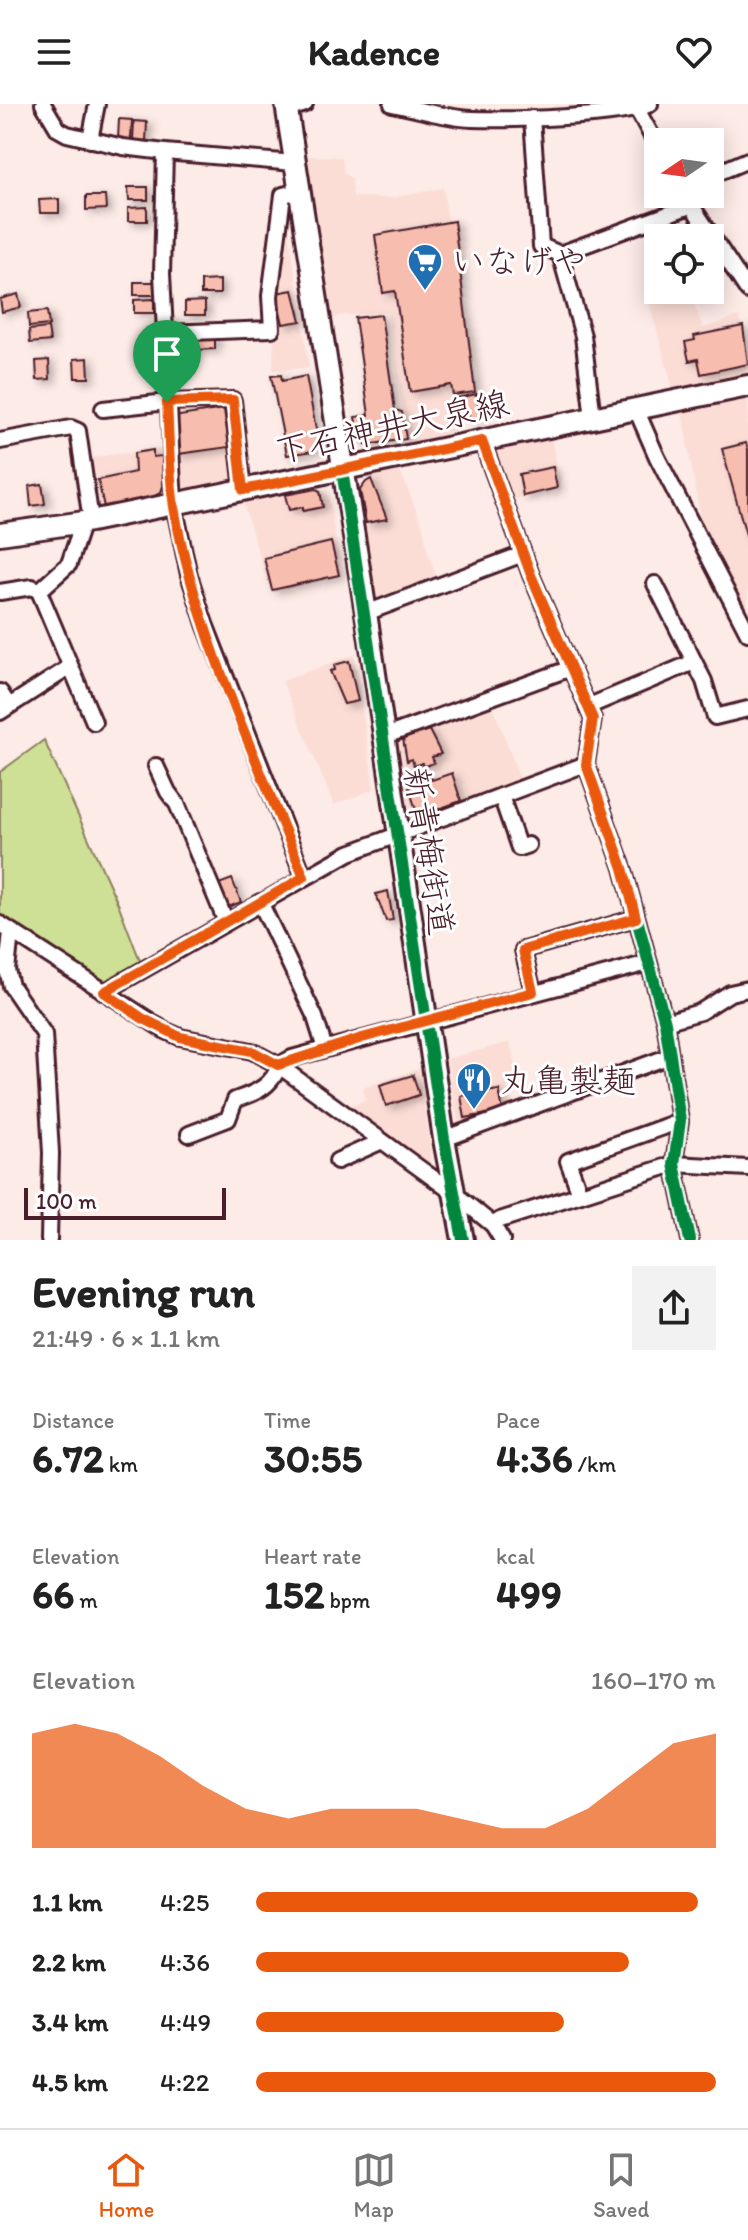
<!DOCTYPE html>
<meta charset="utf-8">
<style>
body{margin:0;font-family:Itim,"Klee One",sans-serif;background:#f2f2f2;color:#222;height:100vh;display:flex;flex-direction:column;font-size:30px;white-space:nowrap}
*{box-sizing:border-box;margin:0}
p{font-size:26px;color:#767676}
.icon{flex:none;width:44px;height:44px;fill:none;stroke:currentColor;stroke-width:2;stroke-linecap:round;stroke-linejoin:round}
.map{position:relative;height:1136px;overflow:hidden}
.drawer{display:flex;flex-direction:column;background:#fff;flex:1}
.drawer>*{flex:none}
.needle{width:52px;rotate:257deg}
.fabs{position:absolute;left:644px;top:24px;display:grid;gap:16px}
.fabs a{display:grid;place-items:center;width:80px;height:80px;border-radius:0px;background:#fff;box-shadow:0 4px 20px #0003;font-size:40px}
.scale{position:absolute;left:24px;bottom:20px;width:202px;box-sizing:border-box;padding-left:8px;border:4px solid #4a1f2b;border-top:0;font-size:22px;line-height:28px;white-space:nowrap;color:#4a1f2b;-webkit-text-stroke:6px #fff;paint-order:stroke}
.pin{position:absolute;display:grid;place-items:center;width:68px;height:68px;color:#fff;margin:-82px -34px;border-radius:50% 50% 50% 0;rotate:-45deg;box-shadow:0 0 8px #0007}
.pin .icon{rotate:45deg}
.round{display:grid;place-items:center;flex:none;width:84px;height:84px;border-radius:0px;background:#f2f2f2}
.summary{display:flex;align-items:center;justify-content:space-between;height:136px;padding:0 32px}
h1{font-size:44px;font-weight:800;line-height:60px}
.metrics{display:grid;grid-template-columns:repeat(3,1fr);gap:12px;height:136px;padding:8px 32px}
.metrics div{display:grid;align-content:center}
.metrics b{font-size:40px;font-weight:800}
.metrics small{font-size:22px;font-weight:400}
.metrics p{font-size:22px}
.chart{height:224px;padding:16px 32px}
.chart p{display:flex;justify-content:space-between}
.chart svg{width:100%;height:144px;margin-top:8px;fill:#ea580c;opacity:.7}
ul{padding:0 32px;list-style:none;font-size:26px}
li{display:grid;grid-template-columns:128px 96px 1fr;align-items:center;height:60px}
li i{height:20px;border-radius:10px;background:#ea580c}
header{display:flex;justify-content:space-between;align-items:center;height:104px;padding:0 32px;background:#fff;font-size:36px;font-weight:800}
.tabs{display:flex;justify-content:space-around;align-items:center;height:112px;border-top:2px solid #e0e0e0;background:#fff;font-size:22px;color:#767676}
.tabs a{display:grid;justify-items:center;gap:4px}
.tabs .active{color:#ea580c}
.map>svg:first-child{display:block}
</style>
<header><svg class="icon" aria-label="menu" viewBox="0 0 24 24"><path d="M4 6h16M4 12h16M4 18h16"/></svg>Kadence<svg class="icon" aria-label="heart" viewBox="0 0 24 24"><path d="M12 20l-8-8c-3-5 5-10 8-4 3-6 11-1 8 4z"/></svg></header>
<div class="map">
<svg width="748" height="1136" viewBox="0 0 748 1136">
<defs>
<filter id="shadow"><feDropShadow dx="5" dy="3" stdDeviation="4" flood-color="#0004"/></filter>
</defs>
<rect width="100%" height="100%" fill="#fdebe7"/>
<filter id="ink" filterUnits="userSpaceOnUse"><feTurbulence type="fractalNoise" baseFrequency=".0125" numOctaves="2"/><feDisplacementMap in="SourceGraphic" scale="16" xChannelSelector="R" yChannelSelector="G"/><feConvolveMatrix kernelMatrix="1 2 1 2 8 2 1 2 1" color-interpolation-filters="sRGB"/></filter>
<g filter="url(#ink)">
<!-- built -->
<g fill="#fbddd6">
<path d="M 307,52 L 342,53 L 344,69 L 352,75 L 353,93 L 391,94 L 443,84 L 448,116 L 456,116 L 477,289 L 449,295 L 455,331 L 408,340 L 387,208 L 338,212 L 333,216 Z"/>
<path d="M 285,101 L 309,264 L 273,266 L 275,192 Z"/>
<path d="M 658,182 L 658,186 L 689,186 L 703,224 L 739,212 L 748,249 L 748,270 L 673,285 L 646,187 Z"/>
<path d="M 748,294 L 748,523 L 703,430 L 682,308 Z"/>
<path d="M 221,300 L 226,305 L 235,373 L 232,378 L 183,388 L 178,384 L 172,311 L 180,302 Z"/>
<path d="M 551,334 L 562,385 L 510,396 L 491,346 Z"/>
<path d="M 163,344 L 166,387 L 162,392 L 101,404 L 97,401 L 89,354 Z"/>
<path d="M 400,366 L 423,423 L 428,449 L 438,477 L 377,501 L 365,423 L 388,415 L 370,372 Z"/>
<path d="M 316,383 L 329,392 L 341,472 L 271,489 L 243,399 Z"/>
<path d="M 354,551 L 374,685 L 334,701 L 282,577 Z"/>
<path d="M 492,599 L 521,678 L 411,717 L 398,638 L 401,633 Z"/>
<path d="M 510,938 L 519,976 L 507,981 L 515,1006 L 459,1025 L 447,955 Z"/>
<path d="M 419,965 L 432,1055 L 425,1061 L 348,1002 L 366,996 L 363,984 Z"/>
</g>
<!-- green -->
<path fill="#cde095" stroke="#8c8060" stroke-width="2" d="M 44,636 L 119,802 L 142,862 L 103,882 L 0,811 L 0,668 Z"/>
<!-- building -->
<g fill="#f7bdaf" stroke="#4a1f2b" stroke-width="2" filter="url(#shadow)">
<path d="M 119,15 L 132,16 L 131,35 L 118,35 Z"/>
<path d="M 134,17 L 147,18 L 146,37 L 133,37 Z"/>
<path d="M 128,83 L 148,83 L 148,96 L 129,96 Z"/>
<path d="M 86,92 L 105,92 L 106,105 L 86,106 Z"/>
<path d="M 59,95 L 59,109 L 40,109 L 39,96 Z"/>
<path d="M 147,103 L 147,117 L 128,117 L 128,104 Z"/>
<path d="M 454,117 L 475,288 L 453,291 L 451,281 L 410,288 L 395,187 L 383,189 L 375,131 Z"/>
<path d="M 220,176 L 220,190 L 201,190 L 201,177 Z"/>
<rect x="134" y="178" width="20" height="13"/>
<path d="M 293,186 L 301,217 L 283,220 L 276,189 Z"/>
<path d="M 18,190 L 21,203 L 2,208 L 0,195 Z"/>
<path d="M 154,195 L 154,209 L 134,209 L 134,196 Z"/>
<path d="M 205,197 L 205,211 L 185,211 L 185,198 Z"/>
<path d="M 47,207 L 49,221 L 29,223 L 28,209 Z"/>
<path d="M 381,211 L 395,306 L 402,308 L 406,335 L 366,341 L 365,336 L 359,337 L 355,313 L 369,311 L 355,214 Z"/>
<path d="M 743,222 L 748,260 L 701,270 L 698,255 L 689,257 L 685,238 L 695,236 L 694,232 Z"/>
<path d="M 48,224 L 50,237 L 30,239 L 29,226 Z"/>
<path d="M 196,232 L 215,232 L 215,245 L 196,246 Z"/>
<rect x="171" y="233" width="20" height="14"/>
<path d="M 88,254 L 89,274 L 75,274 L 74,255 Z"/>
<path d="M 49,256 L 50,275 L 37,276 L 36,257 Z"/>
<path d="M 281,271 L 282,277 L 306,272 L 319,341 L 313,347 L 287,351 L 271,272 Z"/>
<path d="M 477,290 L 481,314 L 470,316 L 469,311 L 460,312 L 457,294 Z"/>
<path d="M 224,305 L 229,343 L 178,350 L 173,313 Z"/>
<path d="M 746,339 L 748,345 L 748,438 L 722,345 Z"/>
<path d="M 153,346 L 153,353 L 162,352 L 163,382 L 161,388 L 153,393 L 104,403 L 98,376 L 135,368 L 134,349 Z"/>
<path d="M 553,363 L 557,384 L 523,392 L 519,370 Z"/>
<path d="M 371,375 L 387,415 L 366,419 L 360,386 L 366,378 Z"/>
<path d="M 42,380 L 45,400 L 31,402 L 29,382 Z"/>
<path d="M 316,385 L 320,387 L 323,403 L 303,407 L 303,403 L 289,406 L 285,391 Z"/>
<path d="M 331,438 L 339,471 L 272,486 L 264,454 Z"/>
<path d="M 349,557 L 358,597 L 344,600 L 330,567 L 335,566 L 334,561 Z"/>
<path d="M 429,626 L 441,650 L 432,653 L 434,659 L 423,663 L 422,659 L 414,662 L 412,655 L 407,657 L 403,635 Z"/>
<path d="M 452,669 L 461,697 L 418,712 L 409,684 L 420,680 L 419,677 L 431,673 L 432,676 Z"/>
<path d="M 232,775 L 241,798 L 226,804 L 216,781 Z"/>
<path d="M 388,787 L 393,816 L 386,817 L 376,790 Z"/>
<path d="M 413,971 L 419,991 L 386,1002 L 380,981 Z"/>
<path d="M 499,986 L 503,1007 L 465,1014 L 461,992 Z"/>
</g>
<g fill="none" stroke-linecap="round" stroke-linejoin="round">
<!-- minor casing -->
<g stroke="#4a1f2b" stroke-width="20">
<g id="minor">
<path d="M 43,0 L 58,25 L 67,30 L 123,43 L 165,48 L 294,59"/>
<path d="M 392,0 C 418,5 446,14 472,15 C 508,16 622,14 650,0"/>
<path d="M 634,0 L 658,43"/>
<path d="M 286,6 L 305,0"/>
<path d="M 532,14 L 541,142 L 560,150 L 690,102"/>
<path d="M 90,36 L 97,0"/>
<path d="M 165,48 L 162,170 L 174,401 L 189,471 L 205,520 L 304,773"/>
<path d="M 710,72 L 748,56"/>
<path d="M 684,90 L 748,187"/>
<path d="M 560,150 L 583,232 L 593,314"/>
<path d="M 165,229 L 272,225 L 270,192 L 283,91 L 299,87"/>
<path d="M 103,305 L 167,298 L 233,296 L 243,386"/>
<path d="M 636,305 L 657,353 L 748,529"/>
<path d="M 0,337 L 71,324 L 78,327 L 91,417"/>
<path d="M 482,337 L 531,471 L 593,615 L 586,660 L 623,764 L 665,918 L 680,1017 L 674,1060 L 690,1136"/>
<path d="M 655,480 L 704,577 L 715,613 L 748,605"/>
<path d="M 39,487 L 94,618"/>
<path d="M 39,487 L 69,460 L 83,418"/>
<path d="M 0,488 L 32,483 L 39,487"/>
<path d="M 366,509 L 523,450"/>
<path d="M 0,588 L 9,602"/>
<path d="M 587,603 L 694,558"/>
<path d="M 0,608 L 70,563"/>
<path d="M 383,633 L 571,564"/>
<path d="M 156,662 L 168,688 L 177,700 L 226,818"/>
<path d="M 501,692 L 519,744 L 528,741"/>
<path d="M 260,798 L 315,913 L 325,945"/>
<path d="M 0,820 L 164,926 L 180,933 L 252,947 L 278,961 L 455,1090 L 493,1121 L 502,1136"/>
<path d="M 11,828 L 7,866 L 11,882 L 44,930 L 51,1049 L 49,1136"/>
<path d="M 104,888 L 349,749 L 586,660"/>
<path d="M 533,888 L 523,846 L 636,814"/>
<path d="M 665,918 L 700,908 L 730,889 L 748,885"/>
<path d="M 189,1030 L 228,1015 L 235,996 C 246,992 262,987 270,977 C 280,966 275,962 292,954 L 648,859"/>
<path d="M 444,1035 L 670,952"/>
<path d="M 337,1057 L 382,1037"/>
<path d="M 580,1090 L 568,1057 L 680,1017"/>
<path d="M 493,1121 L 500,1116 L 674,1060 L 748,1064"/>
</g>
</g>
<!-- secondary casing -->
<g stroke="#4a1f2b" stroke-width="26">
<g id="secondary">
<path d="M 286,0 L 366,509 L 444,1035 L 463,1136"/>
<path d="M 0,430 L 91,417 L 748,282"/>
</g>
</g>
<!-- minor -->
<use href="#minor" stroke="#fff" stroke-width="14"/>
<!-- secondary -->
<use href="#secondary" stroke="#fff" stroke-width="20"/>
<!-- cycleway casing -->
<g stroke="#fff" stroke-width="17">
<g id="cycleway">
<path d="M 482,337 L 531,471 L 593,615 L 586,660 L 623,764 L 665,918 L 680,1017 L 674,1060 L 690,1136"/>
<path d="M 342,366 L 444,1035 L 463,1136"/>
</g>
</g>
<!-- cycleway -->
<use href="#cycleway" stroke="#00873e" stroke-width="12"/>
</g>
</g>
<g fill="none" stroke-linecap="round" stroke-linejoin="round" filter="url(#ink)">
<!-- route casing -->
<g stroke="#fff" stroke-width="16">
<path id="route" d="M 233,296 L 243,386 L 482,337 L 531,471 L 593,615 L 586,660 L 623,764 L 636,814 L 523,846 L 533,888 L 362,934 L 278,961 L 252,947 L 180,933 L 142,914 L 104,888 L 304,773 C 257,656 195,526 174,403 C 169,369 169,333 167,298 Z"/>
</g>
<!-- route -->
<use href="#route" stroke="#ea580c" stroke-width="10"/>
</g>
<!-- icons -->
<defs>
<g id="supermarket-pin" transform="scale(1.8)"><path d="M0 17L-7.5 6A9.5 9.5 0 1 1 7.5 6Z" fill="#1f6fb2" stroke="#fff"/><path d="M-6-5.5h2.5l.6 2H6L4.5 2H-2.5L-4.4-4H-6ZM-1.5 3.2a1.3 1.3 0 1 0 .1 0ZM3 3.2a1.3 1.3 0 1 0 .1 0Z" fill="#fff"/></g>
<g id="restaurant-pin" transform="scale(1.8)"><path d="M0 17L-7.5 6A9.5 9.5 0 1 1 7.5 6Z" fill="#1f6fb2" stroke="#fff"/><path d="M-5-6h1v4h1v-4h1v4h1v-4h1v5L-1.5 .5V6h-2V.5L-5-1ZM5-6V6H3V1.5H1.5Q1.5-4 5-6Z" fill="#fff"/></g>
</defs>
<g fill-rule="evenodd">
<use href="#supermarket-pin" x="425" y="157"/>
<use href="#restaurant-pin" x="474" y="976"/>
</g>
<g text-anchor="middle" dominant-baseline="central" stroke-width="6" stroke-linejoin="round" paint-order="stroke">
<!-- poi labels -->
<g font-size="34" fill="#4a1f2b" stroke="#fff" text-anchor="start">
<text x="451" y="157">いなげや</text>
<text x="500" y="976">丸亀製麺</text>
</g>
<!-- street labels -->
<g font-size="34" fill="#4a1f2b" stroke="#fff">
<text transform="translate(392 323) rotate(-12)">下石神井大泉線</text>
<text transform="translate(429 747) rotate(81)">新青梅街道</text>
</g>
</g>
</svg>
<div class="fabs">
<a><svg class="needle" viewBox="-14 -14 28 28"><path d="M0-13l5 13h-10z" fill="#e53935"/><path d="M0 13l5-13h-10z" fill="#767676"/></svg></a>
<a><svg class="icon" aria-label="locate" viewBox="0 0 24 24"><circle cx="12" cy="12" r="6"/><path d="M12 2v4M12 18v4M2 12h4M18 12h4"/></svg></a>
</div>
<div class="scale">100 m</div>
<div class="pin" style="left:167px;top:298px;background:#1e9e55"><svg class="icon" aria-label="arrive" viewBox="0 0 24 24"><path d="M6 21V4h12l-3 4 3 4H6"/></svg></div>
</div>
<section class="drawer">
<div class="summary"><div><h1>Evening run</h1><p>21:49 · 6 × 1.1 km</p></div><a class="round"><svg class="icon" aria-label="share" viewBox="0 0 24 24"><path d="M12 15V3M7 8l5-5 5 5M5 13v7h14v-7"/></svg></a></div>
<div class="metrics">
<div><p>Distance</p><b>6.72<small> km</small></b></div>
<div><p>Time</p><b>30:55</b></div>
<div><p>Pace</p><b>4:36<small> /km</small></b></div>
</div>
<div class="metrics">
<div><p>Elevation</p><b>66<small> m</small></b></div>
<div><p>Heart rate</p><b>152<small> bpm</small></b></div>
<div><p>kcal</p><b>499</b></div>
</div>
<div class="chart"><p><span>Elevation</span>160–170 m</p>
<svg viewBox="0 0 160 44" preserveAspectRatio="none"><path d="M0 44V9L10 6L20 9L30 16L40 25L50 32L60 35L70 32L80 32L90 32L100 35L110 38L120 38L130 32L140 22L150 12L160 9V44z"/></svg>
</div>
<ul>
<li><b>1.1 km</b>4:25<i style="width:96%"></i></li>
<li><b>2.2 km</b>4:36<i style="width:81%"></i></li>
<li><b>3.4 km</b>4:49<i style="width:67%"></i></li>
<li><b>4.5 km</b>4:22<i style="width:100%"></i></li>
</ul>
</section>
<nav class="tabs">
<a class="active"><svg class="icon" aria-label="home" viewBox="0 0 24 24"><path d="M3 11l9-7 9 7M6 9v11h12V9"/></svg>Home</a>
<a><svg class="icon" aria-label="map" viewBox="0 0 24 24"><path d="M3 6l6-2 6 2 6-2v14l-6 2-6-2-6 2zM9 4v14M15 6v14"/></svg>Map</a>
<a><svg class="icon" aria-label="saved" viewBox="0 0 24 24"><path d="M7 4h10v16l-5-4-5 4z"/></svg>Saved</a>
</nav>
